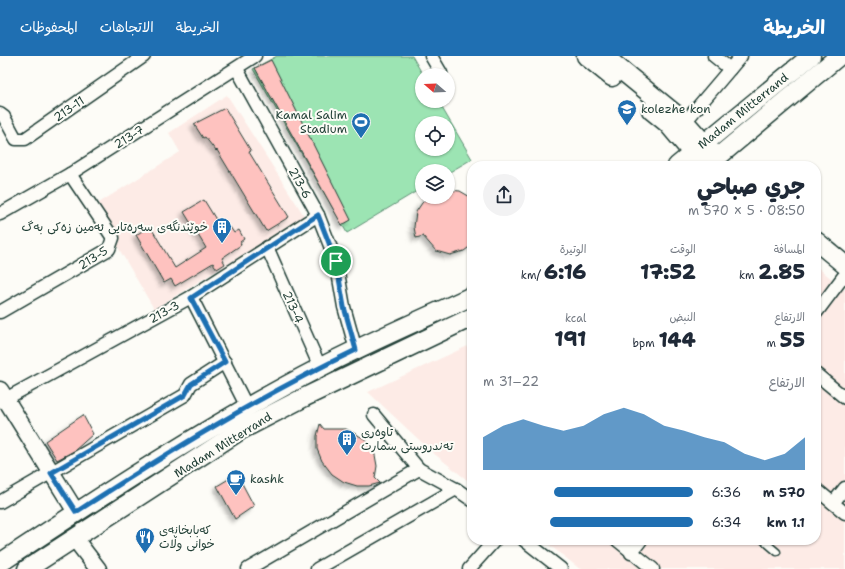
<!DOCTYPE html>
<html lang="ar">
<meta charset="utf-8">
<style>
body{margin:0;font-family:"Shantell Sans","Playpen Sans Arabic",sans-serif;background:#f2f2f3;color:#1f2937;direction:rtl;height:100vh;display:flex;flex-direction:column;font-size:15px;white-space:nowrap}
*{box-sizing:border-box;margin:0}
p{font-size:13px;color:#747a83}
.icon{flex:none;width:22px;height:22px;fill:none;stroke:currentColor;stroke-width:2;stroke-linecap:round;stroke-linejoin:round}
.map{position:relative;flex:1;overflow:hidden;direction:ltr}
.sheet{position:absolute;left:467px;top:105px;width:354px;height:384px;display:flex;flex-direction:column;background:#fff;border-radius:16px;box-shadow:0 1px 3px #0004;direction:rtl}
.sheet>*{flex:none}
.needle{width:26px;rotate:289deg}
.fabs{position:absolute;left:415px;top:12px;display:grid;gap:8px}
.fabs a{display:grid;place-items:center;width:40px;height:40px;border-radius:50%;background:#fff;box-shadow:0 1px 3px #0004;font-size:20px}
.pin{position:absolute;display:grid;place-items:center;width:34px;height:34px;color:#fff;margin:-17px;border:2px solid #fff;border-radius:50%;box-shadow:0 1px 4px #0007}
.round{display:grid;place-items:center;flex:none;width:42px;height:42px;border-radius:21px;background:#f2f2f3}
.overview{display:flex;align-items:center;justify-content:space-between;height:68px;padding:0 16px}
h1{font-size:22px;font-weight:800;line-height:30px}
.stats{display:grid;grid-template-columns:repeat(3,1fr);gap:6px;height:68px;padding:4px 16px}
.stats div{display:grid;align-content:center}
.stats b{font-size:20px;font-weight:800}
.stats small{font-size:11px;font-weight:400}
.stats p{font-size:11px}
.chart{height:112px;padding:8px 16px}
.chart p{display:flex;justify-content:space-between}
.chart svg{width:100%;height:72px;margin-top:4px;fill:#1f6fb2;opacity:.7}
ul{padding:0 16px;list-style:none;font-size:13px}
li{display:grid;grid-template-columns:64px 48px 1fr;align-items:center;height:30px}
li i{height:10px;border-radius:5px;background:#1f6fb2}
header{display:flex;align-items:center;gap:24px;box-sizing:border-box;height:56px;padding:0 20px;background:#1f6fb2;color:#fff}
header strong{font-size:19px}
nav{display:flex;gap:22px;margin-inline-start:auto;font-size:14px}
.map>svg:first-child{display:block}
</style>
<header>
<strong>الخريطة</strong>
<nav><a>الخريطة</a><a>الاتجاهات</a><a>المحفوظات</a></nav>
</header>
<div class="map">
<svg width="845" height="513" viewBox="0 0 845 513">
<defs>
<filter id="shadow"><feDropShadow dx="-3.5" dy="3.5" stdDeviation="2" flood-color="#0004"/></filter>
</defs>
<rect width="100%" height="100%" fill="#fdfcf7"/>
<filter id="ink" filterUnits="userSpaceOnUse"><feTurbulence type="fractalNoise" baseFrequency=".025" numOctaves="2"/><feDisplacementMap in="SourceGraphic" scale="8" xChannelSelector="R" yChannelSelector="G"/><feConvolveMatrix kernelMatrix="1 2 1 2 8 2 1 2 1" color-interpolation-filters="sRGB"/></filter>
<g filter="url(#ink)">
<!-- built -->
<g fill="#fdebe6">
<path d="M 227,39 L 305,161 L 154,253 L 94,150 L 180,96 L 169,77 Z"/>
<path d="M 816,210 L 845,234 L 845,513 L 580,513 L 543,484 L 816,484 Z"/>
<path d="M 472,288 L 472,428 L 432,396 L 368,336 Z"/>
</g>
<!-- green -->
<path fill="#9ce4b3" stroke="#5e9074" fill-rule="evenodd" d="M 277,0 L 412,0 L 423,19 L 422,45 L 438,45 L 472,103 L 448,117 L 448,115 L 422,115 L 422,132 L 347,177 L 253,13 ZM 422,67 L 448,67 L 448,93 L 422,93 Z"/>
<!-- building -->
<g fill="#fec2bf" stroke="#1f3d34" filter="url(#shadow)">
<path d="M 271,4 L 351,164 L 342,169 L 255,12 Z"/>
<path d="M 225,52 L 251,95 L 249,96 L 289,161 L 266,175 L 217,94 L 216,95 L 205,81 L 203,82 L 194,68 Z"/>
<path d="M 448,134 L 460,135 L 472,142 L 472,189 L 464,195 L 450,199 L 436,195 L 423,180 L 416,182 L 414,171 L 416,156 L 422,147 L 428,141 L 448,141 Z"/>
<path d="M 204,144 L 223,175 L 230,171 L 234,177 L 239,174 L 244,183 L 240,186 L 241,189 L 222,202 L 225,208 L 217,213 L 213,207 L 175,230 L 171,223 L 164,227 L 136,179 L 150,170 L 175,212 L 206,192 L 184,156 Z"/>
<path d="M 83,359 L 93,378 L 74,395 L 57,404 L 45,385 Z"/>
<path d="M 320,368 L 324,373 L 346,373 L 365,383 L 375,399 L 377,410 L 375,422 L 380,427 L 369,430 L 357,430 L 344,426 L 332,418 L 322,405 L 317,393 L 317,380 Z"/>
<path d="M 237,418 L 254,450 L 235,463 L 217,430 Z"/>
</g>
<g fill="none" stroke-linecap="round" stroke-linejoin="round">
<!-- service casing -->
<g stroke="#1f3d34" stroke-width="9">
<path id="service" d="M 763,484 L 777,496"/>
</g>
<!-- minor casing -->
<g stroke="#1f3d34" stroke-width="15">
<g id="minor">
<path d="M 431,0 L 441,17"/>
<path d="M 714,0 L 730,13"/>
<path d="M 237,13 L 318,159 L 336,205 L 344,251 L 356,294"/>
<path d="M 0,58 L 4,61 L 16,83 L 25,83 L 144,0"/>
<path d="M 685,66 L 741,0"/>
<path d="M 0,158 L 70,118 L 255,0"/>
<path d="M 267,191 L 320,311"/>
<path d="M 191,241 L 247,351"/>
<path d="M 0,256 L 109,193 L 113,182 L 70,118"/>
<path d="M 816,257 L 843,221"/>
<path d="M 816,318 L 845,342"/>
<path d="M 0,346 L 191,241 L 318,159"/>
<path d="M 374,359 L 419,413 L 456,433 L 472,444"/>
<path d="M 816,433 L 845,457"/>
<path d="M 0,446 L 185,339 L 191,328 L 225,306"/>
<path d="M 833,447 L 845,432"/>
<path d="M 524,484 L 561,513"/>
<path d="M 617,484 L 653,513"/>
<path d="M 631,497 L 641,484"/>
<path d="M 248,513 L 419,413"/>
<path d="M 317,513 L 456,433"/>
<path d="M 469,513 L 495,484"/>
</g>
</g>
<!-- tertiary casing -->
<g stroke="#1f3d34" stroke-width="19">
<g id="tertiary">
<path d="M 0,334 L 76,456"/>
<path d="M 75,483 L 98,513"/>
</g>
</g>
<!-- secondary casing -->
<g stroke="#1f3d34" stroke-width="21">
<g id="secondary">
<path d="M 586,0 L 612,21"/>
<path d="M 604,0 L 685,66 L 711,95"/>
<path d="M 651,54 L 667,67 L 699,105"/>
<path d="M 677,110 L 811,0"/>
<path d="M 707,110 L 839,0"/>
<path d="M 816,185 L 845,209"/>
<path d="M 0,507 C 104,438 209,369 319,312 C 369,286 421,264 472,240"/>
<path d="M 27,513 L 241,374 L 305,341 L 472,261"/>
</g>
</g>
<!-- service -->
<use href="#service" stroke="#fdfcf7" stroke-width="6"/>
<!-- minor -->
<use href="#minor" stroke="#fdfcf7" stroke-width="12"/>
<!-- tertiary -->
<use href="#tertiary" stroke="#fdfcf7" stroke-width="16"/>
<!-- secondary -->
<use href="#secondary" stroke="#fdfcf7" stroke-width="18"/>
</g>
</g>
<g fill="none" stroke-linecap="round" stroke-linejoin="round" filter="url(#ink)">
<!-- route casing -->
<g stroke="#fff" stroke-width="8">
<path id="route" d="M 318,159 L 336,205 L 344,251 L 356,294 C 259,340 166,398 76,456 L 51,417 L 185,339 L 191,328 L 225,306 L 191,242 Z"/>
</g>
<!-- route -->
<use href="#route" stroke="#1f6fb2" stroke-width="5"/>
</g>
<!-- icons -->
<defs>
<g id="university-pin" transform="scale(1)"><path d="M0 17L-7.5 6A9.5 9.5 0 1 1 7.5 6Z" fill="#1f6fb2" stroke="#fdfcf7"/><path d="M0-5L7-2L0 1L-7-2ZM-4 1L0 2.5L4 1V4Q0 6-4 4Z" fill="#fff"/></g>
<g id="stadium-pin" transform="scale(1)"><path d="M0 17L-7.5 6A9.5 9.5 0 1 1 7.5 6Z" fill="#1f6fb2" stroke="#fdfcf7"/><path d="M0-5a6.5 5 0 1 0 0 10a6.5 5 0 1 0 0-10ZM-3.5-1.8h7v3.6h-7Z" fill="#fff"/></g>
<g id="building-pin" transform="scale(1)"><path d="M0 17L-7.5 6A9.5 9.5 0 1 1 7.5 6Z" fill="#1f6fb2" stroke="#fdfcf7"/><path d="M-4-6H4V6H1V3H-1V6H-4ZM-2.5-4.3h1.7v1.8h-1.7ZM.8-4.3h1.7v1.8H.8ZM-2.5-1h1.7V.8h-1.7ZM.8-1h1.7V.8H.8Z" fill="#fff"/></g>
<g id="cafe-pin" transform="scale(1)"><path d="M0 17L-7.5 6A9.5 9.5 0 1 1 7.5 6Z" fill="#1f6fb2" stroke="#fdfcf7"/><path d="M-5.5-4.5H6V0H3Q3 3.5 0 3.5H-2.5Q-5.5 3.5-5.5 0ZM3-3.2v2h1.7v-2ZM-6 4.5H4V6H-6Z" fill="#fff"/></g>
<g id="restaurant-pin" transform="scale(1)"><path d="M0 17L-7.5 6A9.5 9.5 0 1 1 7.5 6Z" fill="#1f6fb2" stroke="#fdfcf7"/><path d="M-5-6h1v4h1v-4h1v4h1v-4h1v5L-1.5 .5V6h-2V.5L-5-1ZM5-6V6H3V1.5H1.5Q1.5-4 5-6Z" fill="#fff"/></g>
</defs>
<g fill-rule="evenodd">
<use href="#university-pin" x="627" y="53"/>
<use href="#stadium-pin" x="361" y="66"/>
<use href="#building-pin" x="222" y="171"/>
<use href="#building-pin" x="347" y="383"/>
<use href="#cafe-pin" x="236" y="423"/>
<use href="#restaurant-pin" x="145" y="481"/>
</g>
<g text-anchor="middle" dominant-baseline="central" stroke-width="4" stroke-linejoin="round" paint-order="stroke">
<!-- street labels -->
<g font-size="12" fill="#1f3d34" stroke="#fdfcf7">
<text transform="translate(69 53) rotate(-35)">213-11</text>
<text transform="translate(743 55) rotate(-39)">Madam Mitterrand</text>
<text transform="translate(129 81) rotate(-32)">213-7</text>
<text transform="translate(300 127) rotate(61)">213-6</text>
<text transform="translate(93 202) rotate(-32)">213-5</text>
<text transform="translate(293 251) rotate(66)">213-4</text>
<text transform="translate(164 256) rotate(-29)">213-3</text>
<text transform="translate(223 389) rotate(-32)">Madam Mitterrand</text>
</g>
<!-- poi labels -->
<g font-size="12" fill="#1f3d34" stroke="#fdfcf7" text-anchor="start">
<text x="641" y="53">kolezhe kon</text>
<text x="347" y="59" text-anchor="end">Kamal Salim<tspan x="347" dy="14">Stadium</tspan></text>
<text x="208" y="171" text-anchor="end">خوێندنگەی سەرەتایی ئەمین زەکی بەگ</text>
<text x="361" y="376">تاوەری<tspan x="361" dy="14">تەندروستی سمارت</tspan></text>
<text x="250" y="423">kashk</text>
<text x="159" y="474">کەبابخانەی<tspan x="159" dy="14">خوانی وڵات</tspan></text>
</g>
</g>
</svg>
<div class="fabs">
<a><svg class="needle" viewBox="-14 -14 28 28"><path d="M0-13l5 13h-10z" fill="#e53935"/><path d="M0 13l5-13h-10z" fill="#747a83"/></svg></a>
<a><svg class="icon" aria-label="locate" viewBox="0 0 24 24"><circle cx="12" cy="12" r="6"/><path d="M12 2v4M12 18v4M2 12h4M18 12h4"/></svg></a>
<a><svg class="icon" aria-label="layers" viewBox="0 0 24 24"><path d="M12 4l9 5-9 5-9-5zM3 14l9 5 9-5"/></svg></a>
</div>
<div class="pin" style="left:336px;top:205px;background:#1e9e55"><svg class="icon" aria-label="arrive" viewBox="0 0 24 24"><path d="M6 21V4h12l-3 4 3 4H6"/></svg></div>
<section class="sheet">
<div class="overview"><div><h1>جري صباحي</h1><p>08:50 · 5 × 570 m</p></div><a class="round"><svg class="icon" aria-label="share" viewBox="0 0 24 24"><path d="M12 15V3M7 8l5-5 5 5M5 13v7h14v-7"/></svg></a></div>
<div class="stats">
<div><p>المسافة</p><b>2.85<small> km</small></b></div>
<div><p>الوقت</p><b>17:52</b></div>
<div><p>الوتيرة</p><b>6:16<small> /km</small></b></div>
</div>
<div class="stats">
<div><p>الارتفاع</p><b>55<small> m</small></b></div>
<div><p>النبض</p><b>144<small> bpm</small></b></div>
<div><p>kcal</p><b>191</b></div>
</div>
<div class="chart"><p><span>الارتفاع</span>22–31 m</p>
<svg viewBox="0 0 160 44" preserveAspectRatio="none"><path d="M0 44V24L10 17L20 13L30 17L40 20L50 17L60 10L70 6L80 10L90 17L100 20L110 24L120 27L130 34L140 38L150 34L160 24V44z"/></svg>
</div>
<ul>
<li><b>570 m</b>6:36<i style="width:66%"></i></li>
<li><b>1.1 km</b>6:34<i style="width:68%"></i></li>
</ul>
</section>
</div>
